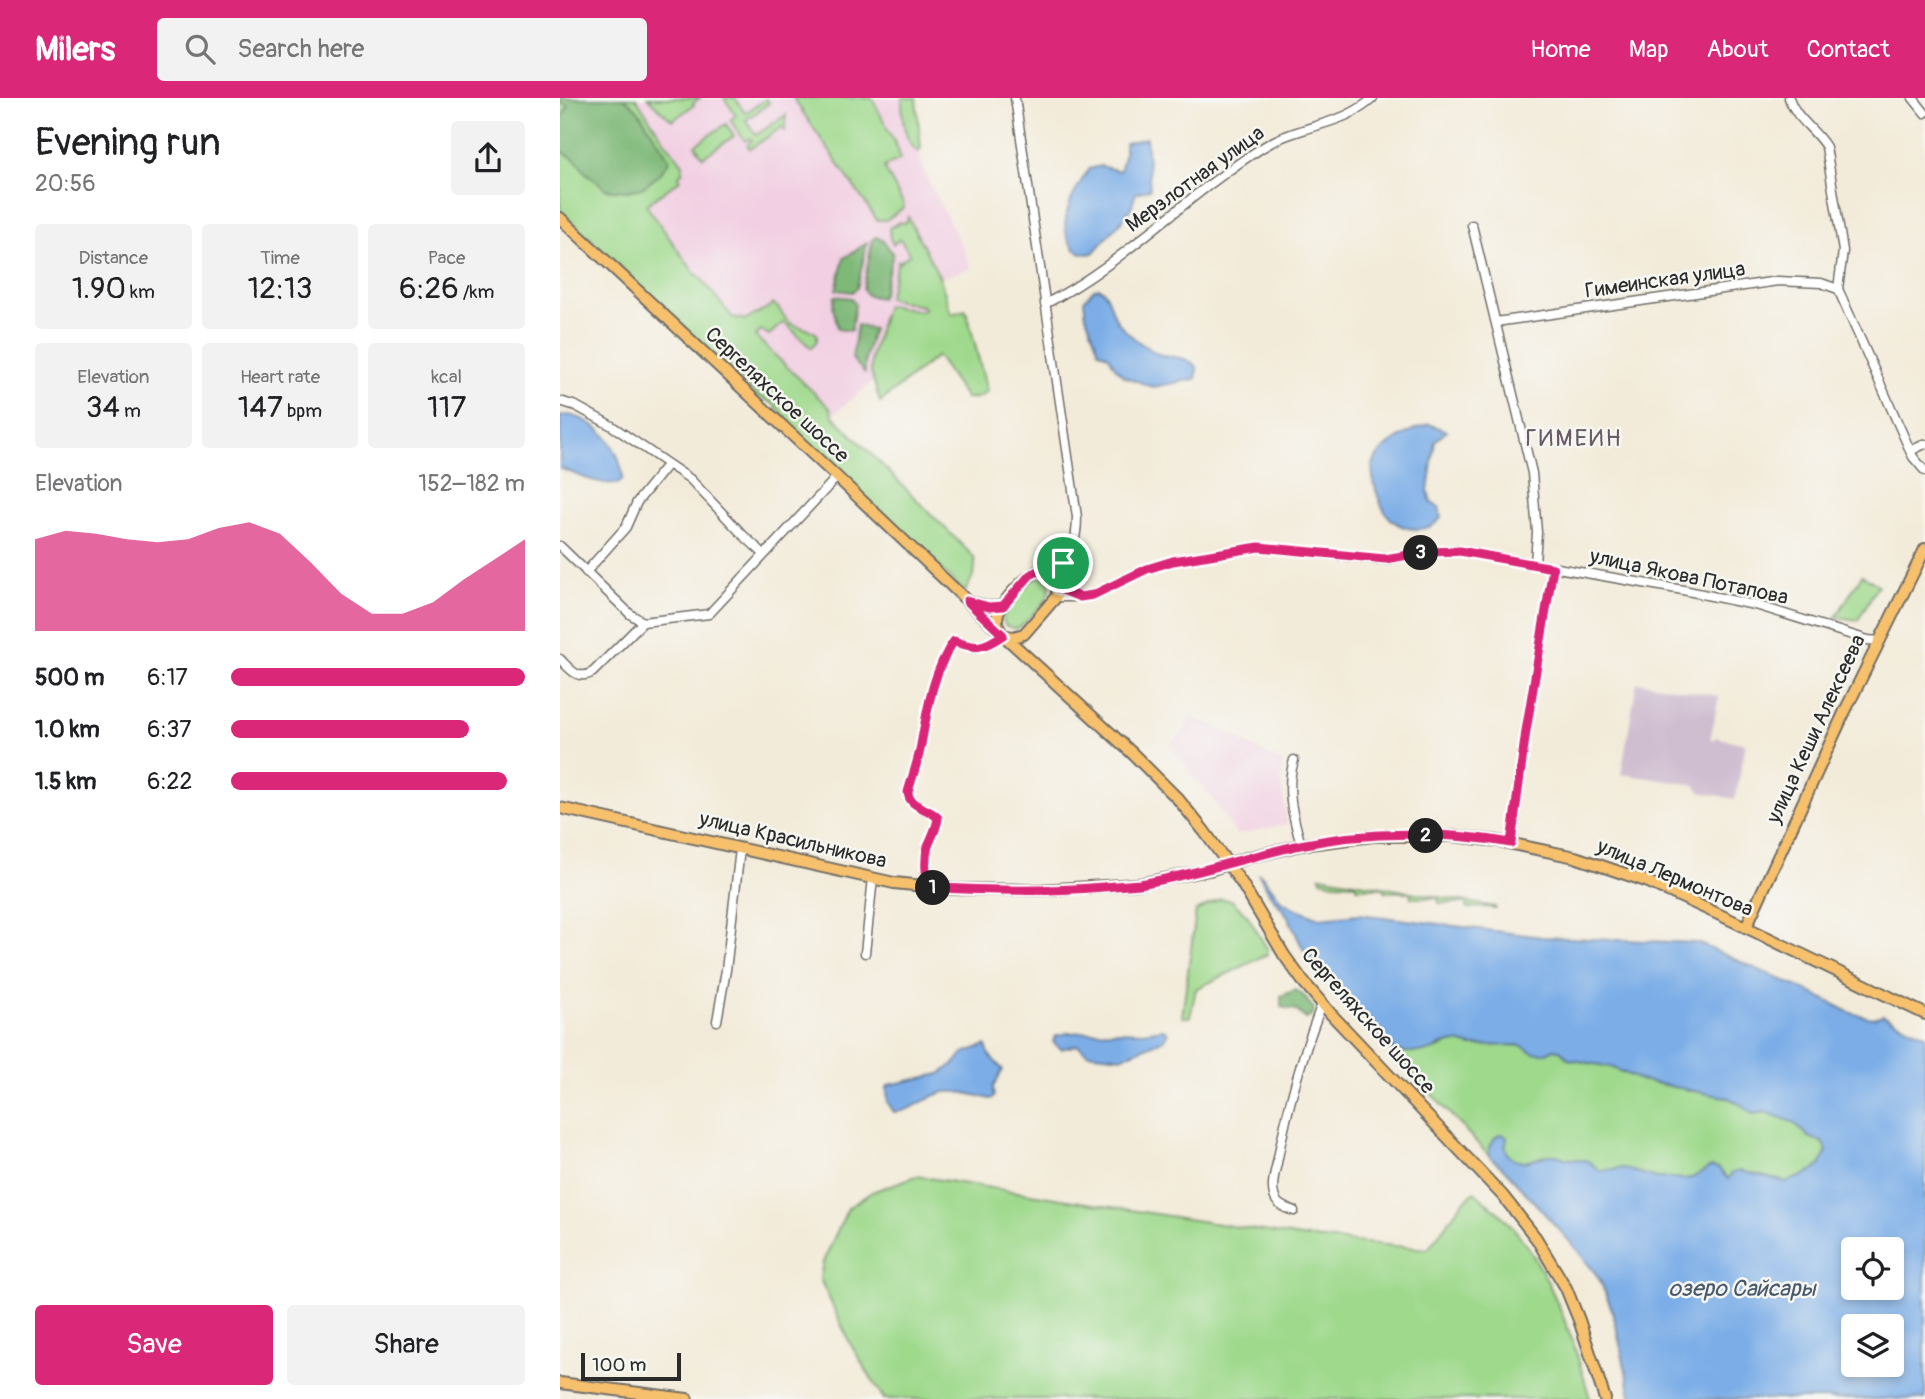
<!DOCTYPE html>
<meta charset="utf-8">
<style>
body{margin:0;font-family:Pangolin,sans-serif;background:#f2f2f2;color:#202124;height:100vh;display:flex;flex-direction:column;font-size:26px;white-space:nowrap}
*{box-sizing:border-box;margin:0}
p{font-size:23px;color:#757577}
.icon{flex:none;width:38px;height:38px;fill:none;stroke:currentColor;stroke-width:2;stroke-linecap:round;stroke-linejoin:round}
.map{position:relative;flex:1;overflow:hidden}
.sheet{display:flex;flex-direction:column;background:#fff;width:560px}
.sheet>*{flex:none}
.fabs{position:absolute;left:1281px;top:1139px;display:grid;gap:14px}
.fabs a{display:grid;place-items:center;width:63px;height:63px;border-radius:7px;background:#fff;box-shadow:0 4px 10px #0003;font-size:35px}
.scale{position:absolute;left:21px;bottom:18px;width:100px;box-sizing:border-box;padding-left:7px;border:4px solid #2b2b2b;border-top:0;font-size:19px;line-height:24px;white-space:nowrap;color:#2b2b2b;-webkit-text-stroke:5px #f6f6f2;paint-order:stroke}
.pin{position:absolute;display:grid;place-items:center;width:60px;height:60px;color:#fff;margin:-30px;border:4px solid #fff;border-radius:50%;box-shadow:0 2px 7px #0007}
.km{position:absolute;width:35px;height:35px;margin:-18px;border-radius:50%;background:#222;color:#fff;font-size:19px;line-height:35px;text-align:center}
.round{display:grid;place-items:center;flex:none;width:74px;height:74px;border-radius:7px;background:#f2f2f2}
.headline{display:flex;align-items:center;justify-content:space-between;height:119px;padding:0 35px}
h1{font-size:38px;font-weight:600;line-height:52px}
.figures{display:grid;grid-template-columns:repeat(3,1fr);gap:10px;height:119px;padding:7px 35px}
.figures div{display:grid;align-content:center;border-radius:7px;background:#f2f2f2;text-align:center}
.figures b{font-size:30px;font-weight:600}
.figures small{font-size:19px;font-weight:400}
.figures p{font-size:19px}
.chart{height:196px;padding:14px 35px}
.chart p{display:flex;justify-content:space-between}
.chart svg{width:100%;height:126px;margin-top:7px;fill:#db2777;opacity:.7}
.action{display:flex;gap:14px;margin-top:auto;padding:14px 35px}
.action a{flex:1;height:80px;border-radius:7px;background:#db2777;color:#fff;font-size:28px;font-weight:600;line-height:80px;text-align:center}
.action a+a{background:#f2f2f2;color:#202124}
ul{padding:0 35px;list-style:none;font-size:23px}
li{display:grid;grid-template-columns:112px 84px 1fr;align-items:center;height:52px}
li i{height:18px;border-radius:9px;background:#db2777}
header{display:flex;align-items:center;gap:42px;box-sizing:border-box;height:98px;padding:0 35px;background:#db2777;color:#fff}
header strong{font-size:33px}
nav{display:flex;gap:38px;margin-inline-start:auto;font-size:24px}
.search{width:490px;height:63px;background:#f2f2f2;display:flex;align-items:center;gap:18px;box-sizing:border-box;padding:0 24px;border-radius:7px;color:#757577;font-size:26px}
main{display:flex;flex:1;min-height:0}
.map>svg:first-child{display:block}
</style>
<header>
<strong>Milers</strong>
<div class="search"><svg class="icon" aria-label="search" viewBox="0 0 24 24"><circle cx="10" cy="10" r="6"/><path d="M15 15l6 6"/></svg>Search here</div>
<nav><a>Home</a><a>Map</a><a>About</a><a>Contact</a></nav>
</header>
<main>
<section class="sheet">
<div class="headline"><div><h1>Evening run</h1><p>20:56</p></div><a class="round"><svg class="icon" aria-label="share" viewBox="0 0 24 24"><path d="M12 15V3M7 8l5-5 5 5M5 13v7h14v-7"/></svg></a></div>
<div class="figures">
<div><p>Distance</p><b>1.90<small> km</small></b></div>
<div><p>Time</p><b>12:13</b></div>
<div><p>Pace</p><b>6:26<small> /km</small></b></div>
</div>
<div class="figures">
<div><p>Elevation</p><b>34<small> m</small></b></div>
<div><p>Heart rate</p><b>147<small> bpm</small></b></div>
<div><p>kcal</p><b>117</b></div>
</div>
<div class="chart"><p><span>Elevation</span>152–182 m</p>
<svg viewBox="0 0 160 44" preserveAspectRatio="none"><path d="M0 44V12L10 9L20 10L30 12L40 13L50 12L60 8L70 6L80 10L90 20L100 31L110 38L120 38L130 34L140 26L150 19L160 12V44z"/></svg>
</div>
<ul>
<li><b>500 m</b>6:17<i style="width:100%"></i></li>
<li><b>1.0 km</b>6:37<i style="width:81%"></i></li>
<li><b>1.5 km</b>6:22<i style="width:94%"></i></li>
</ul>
<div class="action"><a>Save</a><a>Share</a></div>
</section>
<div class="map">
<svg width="1365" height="1301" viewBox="0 0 1365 1301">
<rect width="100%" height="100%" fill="#f6f6f2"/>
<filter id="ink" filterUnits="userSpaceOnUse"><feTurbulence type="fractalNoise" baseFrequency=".0143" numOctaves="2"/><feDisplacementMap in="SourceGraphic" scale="14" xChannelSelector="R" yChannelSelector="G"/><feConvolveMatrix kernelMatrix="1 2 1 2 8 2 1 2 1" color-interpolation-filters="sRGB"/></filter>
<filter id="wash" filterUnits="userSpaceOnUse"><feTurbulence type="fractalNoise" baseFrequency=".00686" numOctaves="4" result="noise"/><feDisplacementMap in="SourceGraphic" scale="28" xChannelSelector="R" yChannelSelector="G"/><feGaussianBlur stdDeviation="1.57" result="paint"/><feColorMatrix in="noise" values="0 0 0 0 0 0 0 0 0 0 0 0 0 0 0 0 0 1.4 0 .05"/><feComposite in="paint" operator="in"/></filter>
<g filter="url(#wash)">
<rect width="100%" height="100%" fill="#f3ebd9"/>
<!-- built -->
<g fill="#f2cfe2">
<path d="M 11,0 L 354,0 L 357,41 L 365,76 L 404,152 L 411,170 L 380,180 L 391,216 L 272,318 L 183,232 L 0,19 Z"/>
<path d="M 630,617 L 641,624 L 647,624 L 723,665 L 721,686 L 727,726 L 677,737 L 644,689 L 640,688 L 610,646 L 625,633 Z"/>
</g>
<!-- industrial -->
<path fill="#cfbdd0" d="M 1077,584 L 1159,598 L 1150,642 L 1154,642 L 1155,639 L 1186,646 L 1175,701 L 1140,694 L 1135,687 L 1061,676 Z"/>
<!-- green -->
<g fill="#9fd98c" stroke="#65825c" stroke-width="2">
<path d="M 0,0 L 76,0 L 103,41 L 123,66 L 122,74 L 118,79 L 120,82 L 86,107 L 135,176 L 139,178 L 172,219 L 186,222 L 214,206 C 221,211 223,219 229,224 C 236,230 248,229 257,236 L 257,243 L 251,250 L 224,224 L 209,237 L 201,232 L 195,238 L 270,310 L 273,318 L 413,458 C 419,469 411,483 405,494 L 227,325 C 218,309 216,305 198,299 L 0,112 Z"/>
<path d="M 88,0 L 140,0 L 133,5 L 134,7 L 113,22 L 109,20 Z"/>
<path d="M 164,0 L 175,0 L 185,15 L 206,1 L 209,5 L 186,22 L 196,37 L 226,17 L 225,33 L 222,29 L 190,51 L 187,47 L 192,42 L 190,40 L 185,43 L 170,22 L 176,17 Z"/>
<path d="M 233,0 L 312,0 L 338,51 L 340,61 L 324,69 L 343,105 L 343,110 L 326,122 L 317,122 Z"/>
<path d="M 342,0 L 356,0 L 361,51 L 358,54 C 343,42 342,18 342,0 Z"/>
<path d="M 166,26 L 174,38 L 143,59 L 135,47 Z"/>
<path d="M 348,119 L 380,180 L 391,216 L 406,212 L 427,293 C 420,300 416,301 406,300 L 377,258 L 320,304 L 311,274 L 311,260 L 326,207 L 362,213 L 365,211 L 362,208 L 328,200 L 338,163 L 339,164 L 350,156 L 340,141 L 333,146 L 330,140 L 329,130 L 340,124 L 342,125 L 346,124 Z"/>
<path d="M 1302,477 L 1318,487 L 1298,522 L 1276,519 Z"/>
<path d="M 477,479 L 483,480 L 489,484 C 494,501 471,517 460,529 L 456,531 L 446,528 L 443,523 L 444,512 L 473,481 Z"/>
<path d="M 760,778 L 935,809 L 936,811 L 932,811 L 931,809 L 906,810 L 906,805 L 879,805 L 878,800 L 851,800 L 850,794 L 825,794 L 824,790 L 797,790 L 796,786 L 774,785 L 761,782 Z"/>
<path d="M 660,801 L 671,802 L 687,817 L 708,852 L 708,856 L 636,891 L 630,919 L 622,919 L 636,813 Z"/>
<path d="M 897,944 L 912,948 L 954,947 L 962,948 L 974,955 L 986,955 L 994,951 L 1000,952 L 1009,961 L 1051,969 L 1080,982 L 1169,1000 L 1182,1007 L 1193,1016 L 1205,1014 L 1234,1024 L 1249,1039 L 1262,1044 L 1267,1053 L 1260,1068 L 1243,1078 L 1226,1084 L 1181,1073 L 1168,1081 L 1159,1071 L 1151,1069 L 1132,1080 L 1125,1081 L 1096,1080 L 1062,1070 L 1040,1073 L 1028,1063 L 1004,1060 L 997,1057 L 989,1057 L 965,1064 L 955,1062 L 948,1057 L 945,1050 L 947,1040 L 929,1048 L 930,1059 L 829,950 C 841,953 863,956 875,951 C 883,948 889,945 897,944 Z"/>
<path d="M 356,1078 L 741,1139 L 868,1151 L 903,1104 L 914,1094 C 923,1102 933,1109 942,1118 C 987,1161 1014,1242 1030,1301 L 324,1301 L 291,1247 L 260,1181 L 263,1164 L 288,1110 L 312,1094 Z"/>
</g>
<!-- forest -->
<g fill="#7fb978" stroke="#557252" stroke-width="2">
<path d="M 0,0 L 64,0 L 77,11 L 110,62 L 100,76 L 82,90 L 67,93 L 52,92 L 46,91 L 25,74 L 16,62 L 0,52 L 0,22 L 9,8 L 0,5 Z"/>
<path d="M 316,139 L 323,142 L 333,156 L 321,200 L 307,197 L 303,191 L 313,141 Z"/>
<path d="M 307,145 L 297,190 L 292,194 L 276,192 L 284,160 Z"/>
<path d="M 275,198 L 291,200 L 295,206 L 291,233 L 278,231 L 273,209 Z"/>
<path d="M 297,227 L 313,231 L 305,260 L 305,275 L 292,261 Z"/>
<path d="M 735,892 L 742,896 L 754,911 L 753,917 L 746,921 L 736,912 L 721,909 L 721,898 Z"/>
</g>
<!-- water -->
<g fill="#7cade7" stroke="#546c89" stroke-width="2" fill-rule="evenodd">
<path d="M 586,40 L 590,91 L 576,95 L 571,110 L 564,120 L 533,155 C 526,157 518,155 513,149 C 494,125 515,92 529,71 L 541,68 L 560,73 L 565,54 L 565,45 Z"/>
<path d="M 539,190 C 552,197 549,212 558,224 C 567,236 584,248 598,256 C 612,260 625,257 637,269 L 636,281 L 593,289 L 563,278 L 555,269 L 549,258 L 539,253 L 526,218 L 524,202 L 534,191 Z"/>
<path d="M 9,317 C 41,324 59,349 63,380 L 58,386 C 37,386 19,378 0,370 L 0,318 Z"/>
<path d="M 869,326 L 887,333 L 875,343 L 868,393 L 871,405 L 879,409 L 881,420 C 870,435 846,434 832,422 C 821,413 807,375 815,362 C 823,346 853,331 869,326 Z"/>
<path d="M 698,775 L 704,780 L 721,802 L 732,809 L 760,820 L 799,816 L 982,839 L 1138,845 L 1254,896 L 1291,915 L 1312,920 L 1323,917 L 1365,937 L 1365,1301 L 1072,1301 L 1053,1214 L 1039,1180 L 1013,1147 L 944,1071 L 930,1059 L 929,1048 L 937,1038 L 943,1036 L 947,1040 L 945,1050 L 948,1057 L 955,1062 L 965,1064 L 989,1057 L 997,1057 L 1004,1060 L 1028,1063 L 1040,1073 L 1062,1070 L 1096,1080 L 1125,1081 L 1132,1080 L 1151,1069 L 1159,1071 L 1168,1081 L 1172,1075 L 1181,1073 L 1226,1084 L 1243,1078 L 1260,1068 L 1267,1053 L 1262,1044 L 1249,1039 L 1233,1024 L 1205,1014 L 1193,1016 L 1182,1007 L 1169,1000 L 1080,982 L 1051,969 L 1009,961 L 1000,952 L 994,951 L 986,955 L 974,955 L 962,948 L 954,947 L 912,948 L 897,944 L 882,946 L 874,951 L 864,954 L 843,954 L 829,950 L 775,887 L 757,869 L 742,849 L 728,818 L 710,796 ZM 1293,1152 L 1332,1152 L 1332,1190 L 1293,1190 ZM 1293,1228 L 1332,1228 L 1332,1267 L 1293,1267 Z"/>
<path d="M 604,931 L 608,935 L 605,941 L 562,959 L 527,955 L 518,947 L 501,951 L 493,944 L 496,938 L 507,935 L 553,933 L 582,934 Z"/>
<path d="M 426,947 L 429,957 L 443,972 L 433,989 L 434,999 L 431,1001 C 418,998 400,992 386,994 C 369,996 351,1015 334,1014 L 328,1005 L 327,989 L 329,987 L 380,976 L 395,965 L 403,955 Z"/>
</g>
</g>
<g filter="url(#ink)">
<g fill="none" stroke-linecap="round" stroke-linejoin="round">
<!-- minor casing -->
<g stroke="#716e68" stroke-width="11">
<g id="minor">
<path d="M 455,0 L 517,419 C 517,430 516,442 511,452 C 504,465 498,475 498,490 L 517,497"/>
<path d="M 1229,0 C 1236,21 1255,31 1266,49 L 1283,153 L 1278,191"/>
<path d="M 1353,0 L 1365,15"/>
<path d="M 912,127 L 972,375 L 977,434 L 975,466"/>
<path d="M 485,206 C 546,175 595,128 649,87 C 671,71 692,54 716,42 C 747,27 787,25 813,0"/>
<path d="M 936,224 L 1218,183 L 1261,185 L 1278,191 L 1353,359 L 1365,373"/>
<path d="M 0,303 L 16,308 L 52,328 L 130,381 L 184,438 L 204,456"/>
<path d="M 1350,353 L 1365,346"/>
<path d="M 0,448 L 70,516 L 83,524 L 149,516 L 277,379"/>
<path d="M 26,474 L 66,429 L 77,404 L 107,367"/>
<path d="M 496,499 L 513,499 L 533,497 L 587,471 L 613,463 L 699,449 L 825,462 L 866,454 L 900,453 L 1123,492 L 1199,508 L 1308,542 L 1319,543"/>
<path d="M 0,561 C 11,572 18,583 33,574 L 83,524"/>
<path d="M 734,662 C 725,692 733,718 741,747"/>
<path d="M 952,745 L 966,633 L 993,470"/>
<path d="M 368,789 C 366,775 363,762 368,748 C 372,738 377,730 378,720 C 368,709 349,710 348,694 C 352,680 357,666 360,652 C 367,615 372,574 394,543 C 416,552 424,550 443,537"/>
<path d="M 305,855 L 313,780"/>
<path d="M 157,923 L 166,872 L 180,751"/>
<path d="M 734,1113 C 725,1110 716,1107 714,1097 C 711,1087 715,1074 717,1065 C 727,1011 742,957 762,906"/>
</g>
</g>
<!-- major casing -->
<g stroke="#716e68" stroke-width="14">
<g id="major">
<path d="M 0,120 L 277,379 L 443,537 L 572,655 L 618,701 L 644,733 L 681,784 L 724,857 L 742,882 L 771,916 L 943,1098 L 976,1140 L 1006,1190 L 1019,1222 L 1045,1301"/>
<path d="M 478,473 L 487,476 L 493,480 L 498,490 L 496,499 L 464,536 L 453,539 L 443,537 C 439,532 437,528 437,521 C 438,507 465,479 478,473 Z"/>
<path d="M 410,504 L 429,509 L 443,508"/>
<path d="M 0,710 L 334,785 L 394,791 L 479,792 L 578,786 L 649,772 L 690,759 L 741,747 L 813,738 L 893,738 L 938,743 L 1015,759 L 1086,783 L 1173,823 L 1365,916"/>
<path d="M 1186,829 L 1284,615 L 1365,451"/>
<path d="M 0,1285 L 127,1301"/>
</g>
</g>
<!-- minor -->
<use href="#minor" stroke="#fff" stroke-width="8"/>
<!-- major -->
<use href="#major" stroke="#f7c06c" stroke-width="10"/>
</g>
</g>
<g fill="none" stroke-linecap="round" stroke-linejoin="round" filter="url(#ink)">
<!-- route casing -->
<g stroke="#fff" stroke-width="14">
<path id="route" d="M 699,449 L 825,461 L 866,454 L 900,453 L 993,470 L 966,633 L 951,745 C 883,733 809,733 740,747 C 686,759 635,777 580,786 C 568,787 556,788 543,789 C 485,794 427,793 368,789 C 366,775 364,762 368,748 C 372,738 377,730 378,720 C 368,709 349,710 348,694 C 352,680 357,666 360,652 C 367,615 372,574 394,543 C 416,552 424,550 443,537 L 407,503 L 429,509 L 443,508 L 470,477 L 478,473 L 490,477 L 503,465 L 498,479 L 498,490 L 520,499 L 533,497 L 587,471 L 613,463 Z"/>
</g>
<!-- route -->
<use href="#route" stroke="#db2777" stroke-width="9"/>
</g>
<g text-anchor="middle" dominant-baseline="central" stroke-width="5" stroke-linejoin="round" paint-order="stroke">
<!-- street labels -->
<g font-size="21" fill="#2b2b2b" stroke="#f6f6f2">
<text transform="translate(635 81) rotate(-36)">Мерзлотная улица</text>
<text transform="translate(1105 182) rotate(-8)">Гимеинская улица</text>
<text transform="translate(217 297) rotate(43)">Сергеляхское шоссе</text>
<text transform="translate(1129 479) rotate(12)">улица Якова Потапова</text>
<text transform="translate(1256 631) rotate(-65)">улица Кеши Алексеева</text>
<text transform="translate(233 742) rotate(13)">улица Красильникова</text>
<text transform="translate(1115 780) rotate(23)">улица Лермонтова</text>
<text transform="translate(808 923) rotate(48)">Сергеляхское шоссе</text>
</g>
<!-- water labels -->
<g font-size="23" font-style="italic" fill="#47586d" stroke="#f6f6f2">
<text x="1182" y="1190">озеро Сайсары</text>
</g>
<!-- quarter labels -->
<g font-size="24" letter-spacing="2" fill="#685a65" stroke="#f6f6f2">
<text x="1014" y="340">ГИМЕИН</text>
</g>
</g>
</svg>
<div class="fabs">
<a><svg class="icon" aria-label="locate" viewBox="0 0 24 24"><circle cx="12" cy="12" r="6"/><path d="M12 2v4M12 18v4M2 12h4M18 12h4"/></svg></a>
<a><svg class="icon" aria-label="layers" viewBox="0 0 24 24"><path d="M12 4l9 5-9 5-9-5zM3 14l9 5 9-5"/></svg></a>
</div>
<div class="scale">100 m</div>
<div class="pin" style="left:503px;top:465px;background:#1e9e55"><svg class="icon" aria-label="arrive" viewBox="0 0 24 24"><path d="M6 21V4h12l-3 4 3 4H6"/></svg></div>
<b class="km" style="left:373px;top:790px">1</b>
<b class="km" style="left:866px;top:738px">2</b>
<b class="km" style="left:861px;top:455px">3</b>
</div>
</main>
